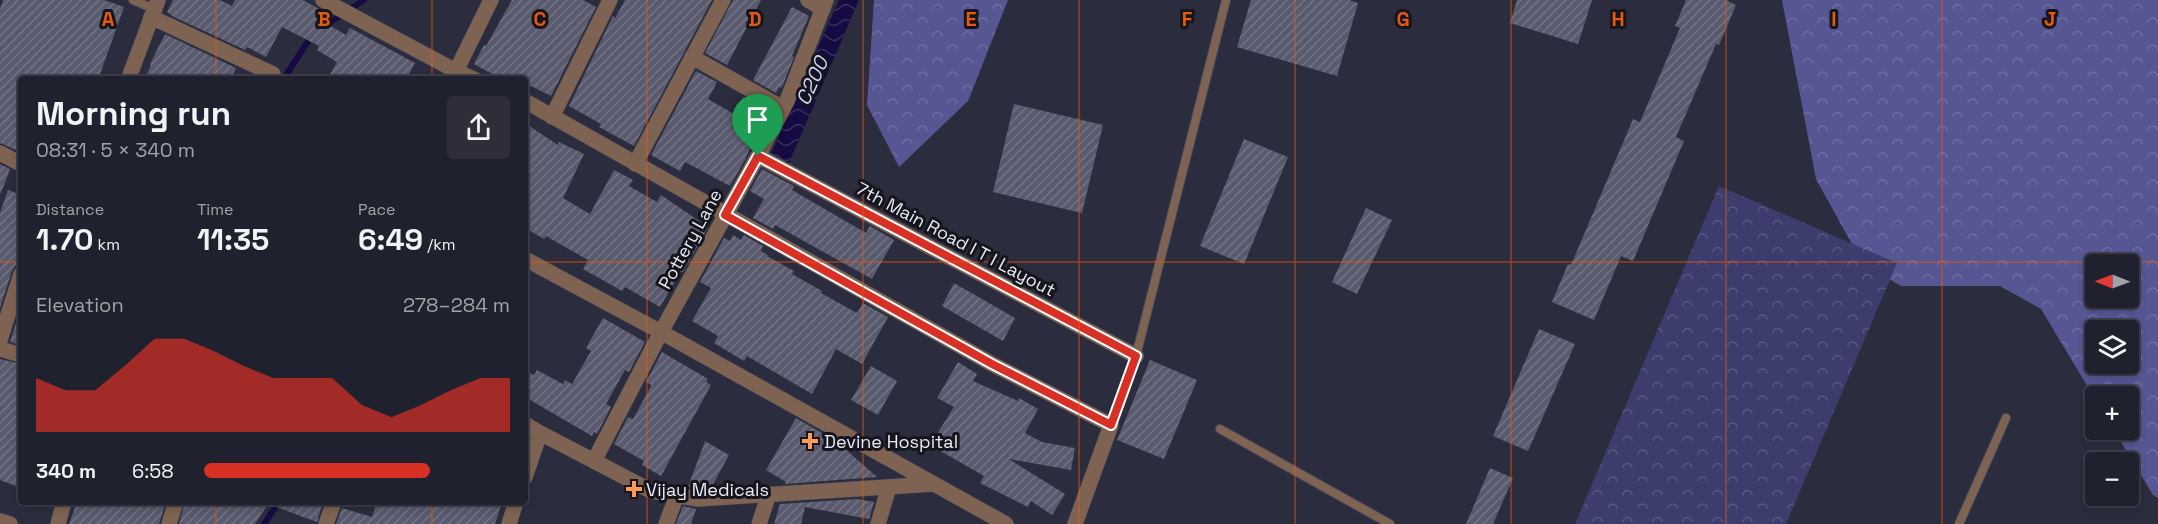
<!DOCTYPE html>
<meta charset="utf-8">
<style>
body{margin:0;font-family:"Space Grotesk",sans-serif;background:#2d2e3a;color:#f1f3f6;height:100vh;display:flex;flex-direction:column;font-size:22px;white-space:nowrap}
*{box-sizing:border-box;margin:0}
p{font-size:20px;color:#a2a3aa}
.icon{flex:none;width:33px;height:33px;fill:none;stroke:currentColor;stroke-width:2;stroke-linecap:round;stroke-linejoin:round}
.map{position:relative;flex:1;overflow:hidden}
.drawer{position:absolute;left:18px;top:76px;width:510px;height:429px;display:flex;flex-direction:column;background:#20212e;border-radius:6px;box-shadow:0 3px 9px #0003,0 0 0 2px #3d3e4a}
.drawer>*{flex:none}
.needle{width:39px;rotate:271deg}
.buttons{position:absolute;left:2085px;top:254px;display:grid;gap:12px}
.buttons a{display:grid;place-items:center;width:54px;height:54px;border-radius:6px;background:#20212e;box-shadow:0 3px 9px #0003,0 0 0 2px #3d3e4a;font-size:30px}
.pin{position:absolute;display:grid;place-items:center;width:51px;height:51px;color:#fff;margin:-62px -26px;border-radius:50% 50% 50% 0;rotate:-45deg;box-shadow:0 0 6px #0007}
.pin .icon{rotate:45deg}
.round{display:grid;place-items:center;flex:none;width:63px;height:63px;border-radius:6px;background:#2d2e3a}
.headline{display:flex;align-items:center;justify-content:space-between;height:102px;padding:0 18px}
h1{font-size:33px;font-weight:700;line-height:45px}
.metrics{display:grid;grid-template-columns:repeat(3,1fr);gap:9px;height:102px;padding:6px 18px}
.metrics div{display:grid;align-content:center}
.metrics b{font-size:30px;font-weight:700}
.metrics small{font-size:16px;font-weight:400}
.metrics p{font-size:16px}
.chart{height:168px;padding:12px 18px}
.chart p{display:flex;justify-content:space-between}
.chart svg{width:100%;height:108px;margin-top:6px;fill:#d93025;opacity:.7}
ul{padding:0 18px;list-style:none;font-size:20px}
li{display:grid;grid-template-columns:96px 72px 1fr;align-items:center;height:45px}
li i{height:15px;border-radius:8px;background:#d93025}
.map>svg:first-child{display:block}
</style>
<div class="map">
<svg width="2158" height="524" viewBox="0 0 2158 524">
<defs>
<pattern id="forest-crowns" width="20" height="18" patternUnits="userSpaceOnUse" patternTransform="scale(1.5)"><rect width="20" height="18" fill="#565693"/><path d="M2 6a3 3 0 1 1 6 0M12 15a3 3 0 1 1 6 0" fill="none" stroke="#6e6ea3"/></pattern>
<pattern id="park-crowns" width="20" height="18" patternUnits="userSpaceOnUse" patternTransform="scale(1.5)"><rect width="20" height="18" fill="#3c3c6d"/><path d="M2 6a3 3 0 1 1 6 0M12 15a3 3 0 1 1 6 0" fill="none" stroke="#585882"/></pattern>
<pattern id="water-waves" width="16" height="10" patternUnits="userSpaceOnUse" patternTransform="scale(1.5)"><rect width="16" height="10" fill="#150b42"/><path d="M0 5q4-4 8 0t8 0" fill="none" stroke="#372f5e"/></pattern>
<pattern id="building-hatch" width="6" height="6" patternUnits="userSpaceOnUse" patternTransform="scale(1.5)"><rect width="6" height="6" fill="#595a6d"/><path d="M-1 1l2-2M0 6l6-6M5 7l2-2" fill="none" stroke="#717282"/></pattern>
</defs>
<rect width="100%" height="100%" fill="#2b2c3e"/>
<!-- forest -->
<g fill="url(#forest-crowns)" fill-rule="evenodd">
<path d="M 874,0 L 1008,0 L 968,101 L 899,167 L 867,105 Z"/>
<path d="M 1782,0 L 2158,0 L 2158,498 L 2153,495 L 2113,429 L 2128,429 L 2128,396 L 2096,396 L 2095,399 L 2041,309 L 2000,286 L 1901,286 L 1863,264 L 1816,179 ZM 2096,264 L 2128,264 L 2128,297 L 2096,297 ZM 2096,330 L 2128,330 L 2128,363 L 2096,363 Z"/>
</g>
<!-- park -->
<path fill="url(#park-crowns)" d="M 1719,186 L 1897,263 L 1786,524 L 1575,524 Z"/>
<!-- water -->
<path fill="url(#water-waves)" d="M 839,0 L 859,0 L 789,163 L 771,154 Z"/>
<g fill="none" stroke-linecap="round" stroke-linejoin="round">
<!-- stream -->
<g stroke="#150b42" stroke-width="6">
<path d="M 323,27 L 364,0"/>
<path d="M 283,80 L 312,35"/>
<path d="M 264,524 L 279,502"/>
</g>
</g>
<!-- building -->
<g fill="url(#building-hatch)">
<path d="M 3,0 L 104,0 L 124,7 L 98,80 L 21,80 L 21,143 L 18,151 L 0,143 L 0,9 Z"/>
<path d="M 173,0 L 220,0 L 232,6 L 235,0 L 303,0 L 319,9 L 315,17 L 346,35 L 350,28 L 415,63 L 406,80 L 327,80 L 337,62 L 317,50 L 319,46 L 282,27 L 266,57 L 247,47 L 245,50 L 174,17 L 167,12 Z"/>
<path d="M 512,0 L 583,0 L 596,7 L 551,96 L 525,83 L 525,80 L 518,80 L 507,74 L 503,80 L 474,64 L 484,45 L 486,46 Z"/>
<path d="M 625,0 L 712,0 L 634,146 L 599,127 L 601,124 L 569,106 L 613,16 L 615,18 Z"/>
<path d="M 733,0 L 761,0 L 727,65 L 705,53 Z"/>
<path d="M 1251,0 L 1349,0 L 1358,3 L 1337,76 L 1237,47 Z"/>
<path d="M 1517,0 L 1592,0 L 1578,44 L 1510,23 Z"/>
<path d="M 1686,0 L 1726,0 L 1736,5 L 1719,45 L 1716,44 L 1676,137 L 1684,141 L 1633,261 L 1621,256 L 1594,320 L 1552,302 L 1568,264 L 1571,265 L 1633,119 L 1640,122 L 1680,28 L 1675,26 Z"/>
<path d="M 792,7 L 809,16 L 792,56 L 794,57 L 783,85 L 781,88 L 779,87 L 776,93 L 753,80 Z"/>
<path d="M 165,34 L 236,68 L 230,80 L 144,80 L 151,65 L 150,64 Z"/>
<path d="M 696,71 L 717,82 L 708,99 L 734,114 L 743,97 L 767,110 L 747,146 L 750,148 L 746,158 L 730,186 L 685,162 L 680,171 L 651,155 Z"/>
<path d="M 1014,104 L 1103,125 L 1082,213 L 993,192 Z"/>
<path d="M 525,123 L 558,145 L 559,142 L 584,154 L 563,198 L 590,214 L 614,170 L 633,180 L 629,186 L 657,202 L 661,195 L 708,227 L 683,272 L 681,271 L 660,307 L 625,287 L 622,291 L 583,269 L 588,260 L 546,236 L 544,239 L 525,228 Z"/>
<path d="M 1244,139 L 1288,157 L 1244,264 L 1200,246 Z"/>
<path d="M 0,164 L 10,169 L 1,193 L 0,193 Z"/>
<path d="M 762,169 L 794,186 L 792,190 L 866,233 L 870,226 L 894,240 L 872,279 L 775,225 L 773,229 L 753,218 L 764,199 L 750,191 Z"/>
<path d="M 8,190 L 21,195 L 21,264 L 15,266 L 12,271 L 0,308 L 0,213 Z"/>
<path d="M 1366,208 L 1392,220 L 1357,294 L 1332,282 Z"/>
<path d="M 733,235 L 741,240 L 744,235 L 763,246 L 761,251 L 768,255 L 767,256 L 794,271 L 792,274 L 822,291 L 821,293 L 857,313 L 863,303 L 888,317 L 862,364 L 836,349 L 812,394 L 747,356 L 744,361 L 714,343 L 718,336 L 692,321 L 711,288 L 700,282 L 724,238 L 730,241 Z"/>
<path d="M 954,283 L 1015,318 L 1003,341 L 942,306 Z"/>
<path d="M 21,306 L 21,345 L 10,342 Z"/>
<path d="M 603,318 L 645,342 L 629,372 L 625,370 L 606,404 L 611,407 L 597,434 L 594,432 L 592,436 L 525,397 L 525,370 L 534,375 L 537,370 L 563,384 L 565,380 L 572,384 L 591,351 L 586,348 Z"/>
<path d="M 1539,329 L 1575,344 L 1528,451 L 1493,436 Z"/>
<path d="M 662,352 L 708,379 L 706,382 L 711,385 L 661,476 L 642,465 L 644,461 L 614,444 L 628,417 L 633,419 L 650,388 L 651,385 L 646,382 Z"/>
<path d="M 0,359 L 21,364 L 21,488 L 0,480 Z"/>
<path d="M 1150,360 L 1197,380 L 1164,459 L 1117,440 Z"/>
<path d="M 958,362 L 977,374 L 973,381 L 1018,401 L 1019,398 L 1038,409 L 1025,433 L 1042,442 L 1075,448 L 1071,470 L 1009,459 L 1065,494 L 1052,515 L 1031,501 L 1028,507 L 980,483 L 984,476 L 930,445 L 954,407 L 937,398 Z"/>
<path d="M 871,366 L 897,381 L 878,415 L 851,400 Z"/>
<path d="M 796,418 L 836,441 L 877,477 L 785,484 L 786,482 L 766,470 Z"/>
<path d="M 705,441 L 729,455 L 711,488 L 705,485 L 704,489 L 688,487 Z"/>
<path d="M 1490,468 L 1513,478 L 1493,524 L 1466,524 Z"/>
<path d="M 857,499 L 874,502 L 869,519 L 805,507 L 801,524 L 774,524 L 780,504 Z"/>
<path d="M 77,502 L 166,502 L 159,524 L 69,524 Z"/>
<path d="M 185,502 L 323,502 L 317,522 L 268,504 L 255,524 L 179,524 Z"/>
<path d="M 377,502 L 502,502 L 495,524 L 336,524 L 342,508 L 372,517 Z"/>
<path d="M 683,506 L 696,509 L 691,524 L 676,524 Z"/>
</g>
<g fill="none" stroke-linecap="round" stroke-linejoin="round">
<!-- service casing -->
<g stroke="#494a5b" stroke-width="10">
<g id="service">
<path d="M 133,0 L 154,9"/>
<path d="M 1111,425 L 1136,356 L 1226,0"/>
<path d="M 1220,429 L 1390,524"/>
<path d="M 1959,524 L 2006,418"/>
</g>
</g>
<!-- minor casing -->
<g stroke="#494a5b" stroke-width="16">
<g id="minor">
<path d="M 323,0 L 456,71 L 476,80"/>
<path d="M 808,0 L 823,9"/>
<path d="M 151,17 L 273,74"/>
<path d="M 692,57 L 783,108"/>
<path d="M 456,71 L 491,0"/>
<path d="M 128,80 L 158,0"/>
<path d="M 525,101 L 992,364 L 1111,425 L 1075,524"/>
<path d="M 552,117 L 610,0"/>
<path d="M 0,153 L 21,164"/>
<path d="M 758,156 L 1136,356"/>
<path d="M 635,164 L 723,0"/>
<path d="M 525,259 L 661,332 L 594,461 L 540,433 L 525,477"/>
<path d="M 0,340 L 21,274"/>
<path d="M 0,349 L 21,355"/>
<path d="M 525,424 L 540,433"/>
<path d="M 594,461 L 651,491 L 698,499 L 934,484"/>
<path d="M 0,521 L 10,524"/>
<path d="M 58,524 L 64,502"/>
<path d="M 169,524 L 176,502"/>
<path d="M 326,524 L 334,502"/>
<path d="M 509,524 L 516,502"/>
<path d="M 666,524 L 677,495"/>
<path d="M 759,524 L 769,494"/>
<path d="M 878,524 L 889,487"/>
</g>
</g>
<!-- tertiary casing -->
<g stroke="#494a5b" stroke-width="16">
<path id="tertiary" d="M 826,0 L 787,101 L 758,156 L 661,332 L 1006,524"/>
</g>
<!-- service -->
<use href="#service" stroke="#7e6352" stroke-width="8"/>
<!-- minor -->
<use href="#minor" stroke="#7e6352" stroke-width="15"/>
<!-- tertiary -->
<use href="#tertiary" stroke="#7e6352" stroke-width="15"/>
</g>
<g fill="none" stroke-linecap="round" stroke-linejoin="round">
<!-- route casing -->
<g stroke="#fff" stroke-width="12">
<path id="route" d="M 758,156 L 1136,356 L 1111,425 L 992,364 L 725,215 Z"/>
</g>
<!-- route -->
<use href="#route" stroke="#d93025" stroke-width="8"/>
</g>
<!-- grid -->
<path fill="none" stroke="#e8590c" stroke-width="1.5" stroke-opacity="0.55" d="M 216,0 L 216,80M 432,0 L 432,80M 647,0 L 647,524M 863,0 L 863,524M 1079,0 L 1079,524M 1295,0 L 1295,524M 1511,0 L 1511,524M 1726,0 L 1726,524M 1942,0 L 1942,524M 0,262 L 21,262M 525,262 L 2158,262M 216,502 L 216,524M 432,502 L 432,524"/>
<!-- markers -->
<g fill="#fe9c57" stroke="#15151d" stroke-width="2">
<path d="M807 432h6v6h6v6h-6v6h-6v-6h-6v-6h6z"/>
<path d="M631 480h6v6h6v6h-6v6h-6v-6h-6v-6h6z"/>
</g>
<g text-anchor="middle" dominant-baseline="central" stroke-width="6" stroke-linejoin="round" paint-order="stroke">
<!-- street labels -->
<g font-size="18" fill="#e8e9f5" stroke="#15151d">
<text transform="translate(690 239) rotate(-61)">Pottery Lane</text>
<text transform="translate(956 239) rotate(28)">7th Main Road I T I Layout</text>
</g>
<!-- poi labels -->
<g font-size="18" fill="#e8e9f5" stroke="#15151d" text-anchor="start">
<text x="824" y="441">Devine Hospital</text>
<text x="646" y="489">Vijay Medicals</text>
</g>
<!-- water labels -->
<g font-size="20" font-style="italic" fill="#d3d6fb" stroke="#15151d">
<text transform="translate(812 81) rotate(-66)">C200</text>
</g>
</g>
<g font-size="20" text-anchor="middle" font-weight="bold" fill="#e8590c" stroke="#15151d" stroke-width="6" stroke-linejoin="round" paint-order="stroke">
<text x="108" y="26">A</text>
<text x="324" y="26">B</text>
<text x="540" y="26">C</text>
<text x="755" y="26">D</text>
<text x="971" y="26">E</text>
<text x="1187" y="26">F</text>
<text x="1403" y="26">G</text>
<text x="1618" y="26">H</text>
<text x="1834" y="26">I</text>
<text x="2050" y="26">J</text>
</g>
</svg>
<div class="buttons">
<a><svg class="needle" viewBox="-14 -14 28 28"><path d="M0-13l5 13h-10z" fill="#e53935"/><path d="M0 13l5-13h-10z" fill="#a2a3aa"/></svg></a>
<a><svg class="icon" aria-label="layers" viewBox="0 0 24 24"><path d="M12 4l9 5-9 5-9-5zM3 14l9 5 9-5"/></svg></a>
<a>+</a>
<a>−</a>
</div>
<div class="pin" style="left:758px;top:156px;background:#1e9e55"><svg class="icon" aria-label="arrive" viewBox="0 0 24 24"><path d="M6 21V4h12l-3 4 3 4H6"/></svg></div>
<section class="drawer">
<div class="headline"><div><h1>Morning run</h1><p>08:31 · 5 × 340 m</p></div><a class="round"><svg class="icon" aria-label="share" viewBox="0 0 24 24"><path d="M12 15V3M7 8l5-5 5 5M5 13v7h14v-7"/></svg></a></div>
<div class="metrics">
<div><p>Distance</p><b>1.70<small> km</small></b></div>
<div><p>Time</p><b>11:35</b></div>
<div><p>Pace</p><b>6:49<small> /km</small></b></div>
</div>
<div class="chart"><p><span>Elevation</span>278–284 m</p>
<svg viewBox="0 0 160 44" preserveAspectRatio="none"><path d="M0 44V22L10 27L20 27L30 17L40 6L50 6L60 11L70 17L80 22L90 22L100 22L110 33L120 38L130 33L140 27L150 22L160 22V44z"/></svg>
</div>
<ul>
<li><b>340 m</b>6:58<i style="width:74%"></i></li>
</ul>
</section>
</div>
